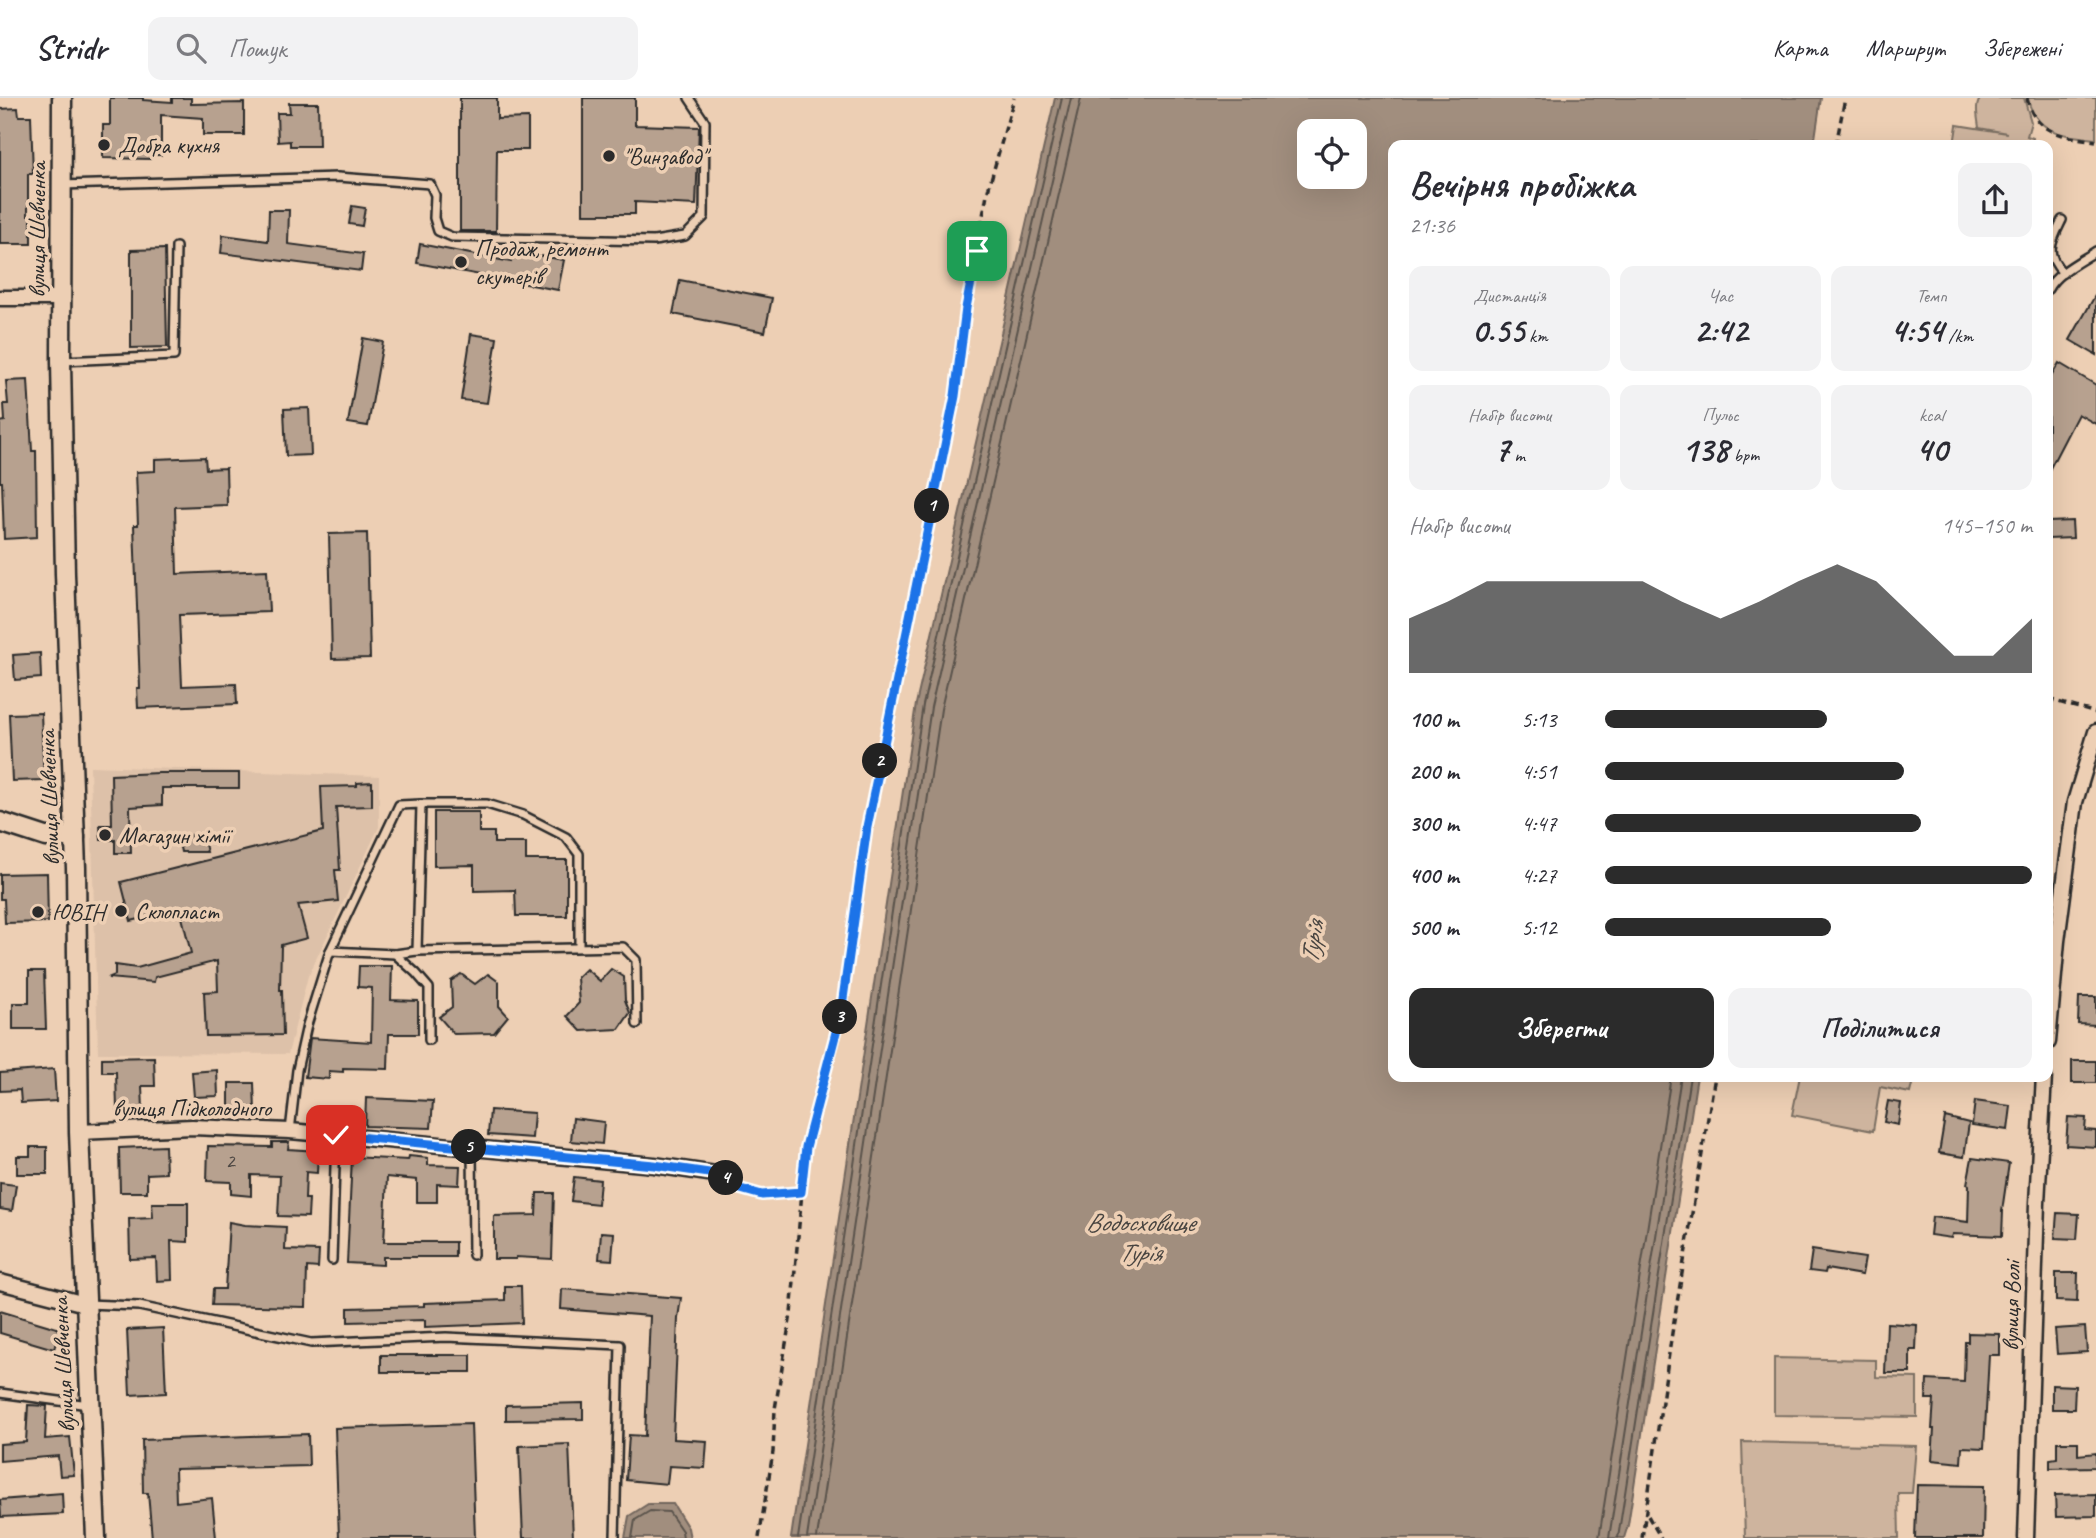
<!DOCTYPE html>
<html lang="uk">
<meta charset="utf-8">
<style>
body{margin:0;font-family:Caveat,sans-serif;background:#f2f2f3;color:#2b2b33;height:100vh;display:flex;flex-direction:column;font-size:26px;white-space:nowrap}
*{box-sizing:border-box;margin:0}
p{font-size:23px;color:#7c7c81}
.icon{flex:none;width:38px;height:38px;fill:none;stroke:currentColor;stroke-width:2;stroke-linecap:round;stroke-linejoin:round}
.map{position:relative;flex:1;overflow:hidden}
.panel{position:absolute;left:1388px;top:42px;width:665px;height:942px;display:flex;flex-direction:column;background:#fff;border-radius:14px;box-shadow:0 7px 28px #0002}
.panel>*{flex:none}
.controls{position:absolute;left:1297px;top:21px;display:grid;gap:14px}
.controls a{display:grid;place-items:center;width:70px;height:70px;border-radius:14px;background:#fff;box-shadow:0 7px 28px #0002;font-size:35px}
.pin{position:absolute;display:grid;place-items:center;width:60px;height:60px;color:#fff;margin:-30px;border-radius:14px;box-shadow:0 4px 10px #0006}
.km{position:absolute;width:35px;height:35px;margin:-18px;border-radius:50%;background:#222;color:#fff;font-size:19px;line-height:35px;text-align:center}
.round{display:grid;place-items:center;flex:none;width:74px;height:74px;border-radius:14px;background:#f2f2f3}
.head{display:flex;align-items:center;justify-content:space-between;height:119px;padding:0 21px}
h1{font-size:38px;font-weight:700;line-height:52px}
.metrics{display:grid;grid-template-columns:repeat(3,1fr);gap:10px;height:119px;padding:7px 21px}
.metrics div{display:grid;align-content:center;border-radius:14px;background:#f2f2f3;text-align:center}
.metrics b{font-size:35px;font-weight:700}
.metrics small{font-size:19px;font-weight:400}
.metrics p{font-size:19px}
.chart{height:196px;padding:14px 21px}
.chart p{display:flex;justify-content:space-between}
.chart svg{width:100%;height:126px;margin-top:7px;fill:#2b2b2b;opacity:.7}
.action{display:flex;gap:14px;margin-top:auto;padding:14px 21px}
.action a{flex:1;height:80px;border-radius:14px;background:#2b2b2b;color:#fff;font-size:28px;font-weight:700;line-height:80px;text-align:center}
.action a+a{background:#f2f2f3;color:#2b2b33}
ul{padding:0 21px;list-style:none;font-size:23px}
li{display:grid;grid-template-columns:112px 84px 1fr;align-items:center;height:52px}
li i{height:18px;border-radius:9px;background:#2b2b2b}
header{display:flex;align-items:center;gap:42px;box-sizing:border-box;height:98px;padding:0 35px;background:#fff;border-bottom:2px solid #e1e1e2}
header strong{font-size:33px}
nav{display:flex;gap:38px;margin-inline-start:auto;font-size:24px}
.search{width:490px;height:63px;background:#f2f2f3;display:flex;align-items:center;gap:18px;box-sizing:border-box;padding:0 24px;border-radius:14px;color:#7c7c81;font-size:26px}
.map>svg:first-child{display:block}
</style>
<header>
<strong>Stridr</strong>
<div class="search"><svg class="icon" aria-label="search" viewBox="0 0 24 24"><circle cx="10" cy="10" r="6"/><path d="M15 15l6 6"/></svg>Пошук</div>
<nav><a>Карта</a><a>Маршрут</a><a>Збережені</a></nav>
</header>
<div class="map">
<svg width="2096" height="1440" viewBox="0 0 2096 1440">
<rect width="100%" height="100%" fill="#edcfb4"/>
<filter id="ink" filterUnits="userSpaceOnUse"><feTurbulence type="fractalNoise" baseFrequency=".0143" numOctaves="2"/><feDisplacementMap in="SourceGraphic" scale="14" xChannelSelector="R" yChannelSelector="G"/><feConvolveMatrix kernelMatrix="1 2 1 2 8 2 1 2 1" color-interpolation-filters="sRGB"/></filter>
<g filter="url(#ink)">
<!-- built -->
<path fill="#ddc1a9" d="M 90,668 L 379,678 L 379,729 L 308,878 L 288,956 L 98,955 Z"/>
<!-- green -->
<g fill="#ceb49e" stroke="#7c7064" stroke-width="2">
<path d="M 1981,0 L 2024,0 L 2031,24 L 2027,38 L 2033,40 L 2032,47 L 1954,47 L 1957,27 L 2007,35 L 1979,30 C 1978,20 1974,7 1981,0 Z"/>
<path d="M 2027,0 L 2096,0 L 2096,41 C 2063,37 2038,37 2027,0 Z"/>
<path d="M 1800,978 L 1914,978 L 1910,995 L 1880,989 L 1873,1033 L 1792,1017 Z"/>
<path d="M 1774,1260 L 1876,1262 L 1876,1279 L 1917,1280 L 1917,1319 L 1774,1317 Z"/>
<path d="M 1742,1344 L 1916,1348 L 1912,1395 L 1898,1395 L 1899,1440 L 1745,1440 Z"/>
</g>
<!-- water -->
<g fill="#a18e7e" stroke="#72665d" stroke-width="2" fill-rule="evenodd">
<path d="M 1055,0 L 1821,0 L 1814,47 L 1393,47 L 1393,978 L 1697,978 L 1628,1427 L 1624,1440 L 791,1440 L 916,606 ZM 1309,33 L 1354,33 L 1354,79 L 1309,79 Z"/>
<path d="M 648,1406 L 673,1406 L 688,1430 L 690,1440 L 625,1440 L 629,1418 Z"/>
</g>
<g fill="none" stroke-linecap="round" stroke-linejoin="round">
<!-- shore -->
<g stroke="#5a534c" stroke-width="2">
<path d="M 632,1440 L 635,1422 L 650,1413 L 669,1414 L 682,1433 L 683,1440"/>
<path d="M 798,1440 L 923,607 L 1062,0"/>
<path d="M 807,1440 L 931,609 L 1071,0"/>
<path d="M 817,1440 L 941,611 L 1081,0"/>
<path d="M 1599,1440 L 1671,978"/>
<path d="M 1609,1440 L 1681,978"/>
<path d="M 1618,1440 L 1690,978"/>
</g>
</g>
<!-- building -->
<g fill="#b7a18f" stroke="#2b2b2b" stroke-width="2">
<path d="M 110,0 L 143,0 L 143,2 L 172,4 L 172,0 L 191,0 L 191,6 L 244,5 L 244,37 L 203,37 L 203,20 L 161,17 L 161,57 L 150,57 L 150,61 L 103,60 L 103,27 L 110,27 Z"/>
<path d="M 460,0 L 497,0 L 497,21 L 528,20 L 528,52 L 497,52 L 496,133 L 460,133 Z"/>
<path d="M 583,0 L 635,0 L 635,27 L 699,29 L 696,107 L 635,104 L 635,116 L 583,116 Z"/>
<path d="M 289,5 L 318,5 L 319,48 L 290,48 L 290,43 L 278,44 L 277,15 L 290,15 Z"/>
<path d="M 18,10 L 19,18 L 31,18 L 33,76 L 28,76 L 28,117 L 31,117 L 31,146 L 0,146 L 0,11 Z"/>
<path d="M 352,108 L 365,110 L 362,128 L 349,126 Z"/>
<path d="M 269,112 L 289,112 L 288,146 L 363,156 L 361,173 L 221,155 L 223,137 L 268,143 Z"/>
<path d="M 420,146 L 511,164 L 513,153 L 564,162 L 558,192 L 417,165 Z"/>
<path d="M 165,151 L 167,249 L 131,250 L 131,152 Z"/>
<path d="M 680,182 L 772,200 L 765,234 L 673,216 Z"/>
<path d="M 2096,196 L 2096,257 L 2070,242 Z"/>
<path d="M 471,236 L 497,240 L 487,305 L 461,302 Z"/>
<path d="M 363,240 L 383,244 L 368,328 L 348,325 Z"/>
<path d="M 2059,265 L 2096,287 L 2096,326 L 2078,316 L 2048,374 L 2048,284 Z"/>
<path d="M 28,282 L 32,353 L 36,353 L 37,439 L 4,441 L 2,384 L 0,384 L 0,324 L 5,323 L 4,306 L 8,306 L 6,283 Z"/>
<path d="M 309,310 L 311,357 L 286,358 L 284,311 Z"/>
<path d="M 205,359 L 206,371 L 226,370 L 227,407 L 175,409 L 177,476 L 267,472 L 269,514 L 179,517 L 182,588 L 236,586 L 237,606 L 138,610 L 137,590 L 140,590 L 134,427 L 138,427 L 136,374 L 155,373 L 155,361 Z"/>
<path d="M 2072,423 L 2073,440 L 2048,441 L 2048,424 Z"/>
<path d="M 367,435 L 370,560 L 332,561 L 329,436 Z"/>
<path d="M 40,555 L 41,580 L 15,582 L 13,557 Z"/>
<path d="M 41,615 L 44,682 L 12,683 L 9,616 Z"/>
<path d="M 159,675 L 239,675 L 239,690 L 162,690 L 162,707 L 130,709 L 131,755 L 115,755 L 115,742 L 101,742 L 100,727 L 112,727 L 111,677 Z"/>
<path d="M 372,684 L 372,708 L 336,709 L 340,772 L 335,772 L 338,803 L 298,807 L 307,840 L 281,847 L 280,892 L 282,892 L 283,937 L 206,938 L 204,894 L 218,893 L 217,863 L 155,879 L 154,884 L 108,880 L 115,877 L 115,867 L 137,870 L 191,855 L 180,811 L 131,823 L 121,784 L 323,733 L 321,689 L 357,688 L 357,685 Z"/>
<path d="M 434,714 L 479,714 L 479,734 L 494,734 L 494,745 L 526,745 L 526,762 L 567,762 L 567,818 L 516,818 L 515,792 L 474,793 L 474,767 L 434,768 Z"/>
<path d="M 202,735 L 207,754 L 181,754 L 178,740 Z"/>
<path d="M 47,775 L 48,824 L 5,825 L 4,801 L 0,801 L 0,776 Z"/>
<path d="M 359,868 L 392,868 L 391,902 L 418,903 L 418,936 L 389,936 L 388,971 L 343,970 L 343,974 L 329,973 L 329,981 L 305,979 L 310,940 L 371,944 L 372,890 L 358,889 Z"/>
<path d="M 586,871 L 600,883 L 611,871 L 624,879 L 625,902 L 630,915 L 619,931 L 581,933 L 567,918 L 579,905 L 577,880 Z"/>
<path d="M 29,873 L 44,873 L 46,931 L 13,931 L 13,905 L 29,905 Z"/>
<path d="M 461,876 L 475,886 L 488,876 L 499,884 L 499,908 L 508,918 L 494,935 L 454,936 L 439,919 L 452,909 L 451,883 Z"/>
<path d="M 2079,899 L 2096,899 L 2096,927 L 2078,926 Z"/>
<path d="M 154,959 L 155,988 L 142,988 L 143,1011 L 117,1012 L 116,974 L 102,974 L 102,960 Z"/>
<rect x="2072" y="963" width="24" height="22"/>
<path d="M 54,971 L 56,1003 L 21,1005 L 20,992 L 0,993 L 0,975 Z"/>
<path d="M 217,972 L 218,998 L 194,999 L 192,974 Z"/>
<path d="M 229,985 L 254,985 L 255,1014 L 229,1015 Z"/>
<path d="M 366,1000 L 433,1003 L 431,1030 L 365,1028 Z"/>
<path d="M 1888,1003 L 1901,1005 L 1898,1027 L 1884,1024 Z"/>
<path d="M 1975,1003 L 2011,1008 L 2008,1032 L 1972,1027 Z"/>
<path d="M 490,1012 L 534,1015 L 532,1040 L 488,1037 Z"/>
<path d="M 1945,1019 L 1969,1025 L 1964,1059 L 1939,1055 Z"/>
<path d="M 2068,1019 L 2086,1020 L 2085,1032 L 2096,1033 L 2096,1049 L 2066,1047 Z"/>
<path d="M 573,1020 L 604,1024 L 602,1046 L 571,1043 Z"/>
<path d="M 272,1044 L 289,1044 L 288,1051 L 318,1053 L 317,1075 L 306,1074 L 305,1101 L 309,1101 L 308,1119 L 278,1118 L 280,1078 L 251,1077 L 251,1098 L 231,1096 L 231,1084 L 207,1083 L 208,1048 L 272,1049 Z"/>
<path d="M 165,1048 L 166,1075 L 147,1076 L 147,1094 L 120,1094 L 119,1050 Z"/>
<path d="M 30,1049 L 47,1049 L 47,1076 L 17,1076 L 17,1058 L 30,1058 Z"/>
<path d="M 409,1058 L 428,1060 L 428,1067 L 460,1068 L 459,1087 L 437,1086 L 437,1104 L 417,1104 L 417,1082 L 387,1079 L 384,1144 L 455,1144 L 455,1159 L 383,1159 L 383,1167 L 347,1165 L 352,1059 L 408,1062 Z"/>
<path d="M 1972,1060 L 2009,1065 L 2002,1113 L 2003,1113 L 2002,1138 L 1952,1136 L 1951,1140 L 1930,1137 L 1932,1119 L 1968,1124 L 1969,1087 L 1967,1086 Z"/>
<path d="M 574,1079 L 600,1082 L 598,1106 L 571,1103 Z"/>
<path d="M 0,1085 L 16,1087 L 12,1113 L 0,1111 Z"/>
<path d="M 537,1095 L 554,1095 L 552,1161 L 516,1159 L 516,1161 L 494,1161 L 494,1118 L 536,1117 Z"/>
<path d="M 152,1105 L 188,1105 L 188,1144 L 171,1143 L 172,1182 L 157,1183 L 156,1160 L 130,1161 L 129,1121 L 153,1120 Z"/>
<path d="M 2057,1115 L 2079,1116 L 2077,1141 L 2055,1140 Z"/>
<path d="M 229,1124 L 245,1127 L 286,1129 L 285,1152 L 319,1153 L 318,1170 L 307,1169 L 306,1209 L 212,1207 L 213,1191 L 225,1191 Z"/>
<path d="M 601,1134 L 614,1135 L 612,1162 L 599,1161 Z"/>
<path d="M 1812,1152 L 1865,1160 L 1862,1177 L 1826,1171 L 1825,1175 L 1809,1173 Z"/>
<path d="M 2056,1175 L 2078,1175 L 2077,1204 L 2056,1203 Z"/>
<path d="M 505,1188 L 521,1188 L 522,1225 L 425,1229 L 425,1222 L 348,1224 L 348,1210 L 424,1208 L 424,1205 L 505,1202 Z"/>
<path d="M 562,1191 L 681,1200 L 678,1220 L 673,1341 L 707,1343 L 705,1370 L 669,1368 L 667,1386 L 626,1382 L 629,1337 L 645,1338 L 650,1218 L 561,1211 Z"/>
<path d="M 0,1213 L 60,1231 L 54,1251 L 0,1235 Z"/>
<path d="M 1887,1225 L 1917,1227 L 1916,1252 L 1910,1252 L 1910,1275 L 1885,1275 Z"/>
<path d="M 2085,1229 L 2087,1254 L 2057,1256 L 2055,1231 Z"/>
<path d="M 163,1230 L 166,1295 L 130,1297 L 127,1232 Z"/>
<path d="M 1968,1235 L 2000,1236 L 2000,1257 L 1989,1257 L 1984,1350 L 1962,1349 L 1961,1365 L 1932,1362 L 1934,1331 L 1932,1331 L 1934,1301 L 1926,1301 L 1927,1282 L 1964,1284 L 1965,1244 L 1968,1244 Z"/>
<rect x="381" y="1257" width="90" height="17"/>
<path d="M 2052,1287 L 2075,1288 L 2074,1311 L 2052,1311 Z"/>
<path d="M 583,1305 L 583,1321 L 506,1322 L 506,1307 Z"/>
<path d="M 28,1307 L 47,1308 L 45,1341 L 70,1339 L 74,1377 L 60,1378 L 58,1358 L 0,1363 L 0,1346 L 26,1344 Z"/>
<path d="M 471,1326 L 475,1440 L 339,1440 L 335,1330 Z"/>
<path d="M 308,1336 L 309,1368 L 175,1371 L 176,1404 L 212,1400 L 216,1440 L 152,1440 L 148,1395 L 143,1395 L 142,1342 Z"/>
<path d="M 2057,1344 L 2078,1344 L 2078,1357 L 2096,1355 L 2096,1369 L 2050,1370 L 2050,1361 L 2057,1360 Z"/>
<path d="M 569,1346 L 573,1440 L 523,1440 L 519,1348 Z"/>
<path d="M 1917,1387 L 1984,1388 L 1983,1440 L 1915,1440 Z"/>
<path d="M 62,1395 L 63,1416 L 1,1419 L 0,1402 L 37,1399 L 37,1397 Z"/>
<path d="M 2096,1396 L 2096,1418 L 2056,1419 L 2055,1397 Z"/>
</g>
<g fill="none" stroke-linecap="round" stroke-linejoin="round">
<!-- service casing -->
<g stroke="#2b2b2b" stroke-width="12">
<g id="service">
<path d="M 61,87 L 338,79 L 430,86 L 435,97 L 434,120 L 438,133 L 452,139 L 654,143 L 685,138 L 704,119 L 705,24 L 689,0"/>
<path d="M 2062,122 C 2051,144 2044,155 2063,175"/>
<path d="M 2048,191 C 2056,175 2081,163 2096,153"/>
<path d="M 62,263 L 174,258 L 176,149"/>
<path d="M 421,706 L 487,706 L 523,717 L 566,739 L 579,756 L 579,849"/>
<path d="M 330,853 L 395,856 L 417,853 L 623,849 L 636,862 L 637,926"/>
<path d="M 395,856 L 416,875 L 429,890 L 429,942"/>
<path d="M 290,1033 L 297,972 L 307,927 L 330,853 L 399,707 L 421,706 L 417,853"/>
<path d="M 472,1050 L 473,1157"/>
<path d="M 332,1162 L 336,1037"/>
<path d="M 86,1206 L 139,1208 L 311,1245 L 446,1239 L 620,1247 L 615,1440"/>
<path d="M 0,1295 L 89,1307"/>
</g>
</g>
<!-- minor casing -->
<g stroke="#2b2b2b" stroke-width="19">
<g id="minor">
<path d="M 0,200 L 61,200"/>
<path d="M 2048,944 L 2057,843 L 2075,704 L 2096,634"/>
<path d="M 79,1034 L 192,1029 L 290,1033 L 654,1067 L 722,1077"/>
<path d="M 0,1184 L 85,1206"/>
<path d="M 2026,1440 L 2037,1105 L 2044,978"/>
</g>
</g>
<!-- tertiary casing -->
<g stroke="#2b2b2b" stroke-width="23">
<g id="tertiary">
<path d="M 62,0 L 61,263 L 65,476 L 76,770 L 79,1034 L 96,1440"/>
<path d="M 0,724 L 46,739 L 75,739"/>
</g>
</g>
<!-- path -->
<g stroke="#2b2b2b" stroke-width="3.5" stroke-dasharray="7 5" stroke-linecap="butt">
<path d="M 2027,0 C 2035,37 2064,38 2096,43"/>
<path d="M 1836,47 L 1845,0"/>
<path d="M 2048,601 L 2096,615"/>
<path d="M 732,1086 C 751,1102 779,1096 801,1094"/>
<path d="M 1648,1418 L 1661,1440"/>
<path d="M 759,1440 L 773,1354 L 775,1311 L 791,1216 L 806,1049 L 841,915 L 867,729 L 955,298 L 966,210 L 987,96 L 1014,0"/>
<path d="M 1642,1440 L 1672,1235 L 1715,978"/>
</g>
<!-- service -->
<use href="#service" stroke="#edcfb4" stroke-width="7"/>
<!-- minor -->
<use href="#minor" stroke="#edcfb4" stroke-width="14"/>
<!-- tertiary -->
<use href="#tertiary" stroke="#edcfb4" stroke-width="18"/>
</g>
</g>
<g fill="none" stroke-linecap="round" stroke-linejoin="round" filter="url(#ink)">
<!-- route casing -->
<g stroke="#fff" stroke-width="14">
<path id="route" d="M 336,1037 L 654,1067 L 723,1077 L 737,1090 L 762,1097 L 801,1094 L 806,1049 L 841,915 L 867,729 L 955,298 L 966,210 L 977,153"/>
</g>
<!-- route -->
<use href="#route" stroke="#1a73e8" stroke-width="9"/>
</g>
<!-- markers -->
<g fill="#2b2b2b" stroke="#edcfb4" stroke-width="2.5">
<circle cx="104" cy="47" r="7"/>
<circle cx="609" cy="58" r="7"/>
<circle cx="461" cy="164" r="7"/>
<circle cx="105" cy="737" r="7"/>
<circle cx="121" cy="813" r="7"/>
<circle cx="38" cy="814" r="7"/>
</g>
<g text-anchor="middle" dominant-baseline="central" stroke-width="7" stroke-linejoin="round" paint-order="stroke">
<!-- number labels -->
<g font-size="21" fill="#4e4844">
<text x="230" y="1063">2</text>
</g>
<!-- poi labels -->
<g font-size="24" fill="#2b2b2b" stroke="#edcfb4" text-anchor="start">
<text x="118" y="47">Добра кухня</text>
<text x="623" y="58">"Винзавод"</text>
<text x="475" y="150">Продаж, ремонт<tspan x="475" dy="28">скутерів</tspan></text>
<text x="119" y="737">Магазин хімії</text>
<text x="135" y="813">Склопласт</text>
<text x="52" y="814">ЮВІН</text>
</g>
<!-- street labels -->
<g font-size="24" fill="#2b2b2b" stroke="#edcfb4">
<text transform="translate(37 132) rotate(-90)">вулиця Шевченка</text>
<text transform="translate(49 700) rotate(-92)">вулиця Шевченка</text>
<text x="192" y="1010">вулиця Підколодного</text>
<text transform="translate(2011 1208) rotate(-89)">вулиця Волі</text>
<text transform="translate(63 1267) rotate(-93)">вулиця Шевченка</text>
</g>
<!-- water labels -->
<g font-size="26" font-style="italic" fill="#484440" stroke="#edcfb4">
<text transform="translate(1312 844) rotate(-82)">Турія</text>
<text x="1140" y="1124">Водосховище<tspan x="1140" dy="30">Турія</tspan></text>
</g>
</g>
</svg>
<div class="controls">
<a><svg class="icon" aria-label="locate" viewBox="0 0 24 24"><circle cx="12" cy="12" r="6"/><path d="M12 2v4M12 18v4M2 12h4M18 12h4"/></svg></a>
</div>
<div class="pin" style="left:977px;top:153px;background:#1e9e55"><svg class="icon" aria-label="arrive" viewBox="0 0 24 24"><path d="M6 21V4h12l-3 4 3 4H6"/></svg></div>
<div class="pin" style="left:336px;top:1037px;background:#d93025"><svg class="icon" aria-label="check" viewBox="0 0 24 24"><path d="M5 12l5 5 9-10"/></svg></div>
<b class="km" style="left:932px;top:408px">1</b>
<b class="km" style="left:880px;top:663px">2</b>
<b class="km" style="left:840px;top:919px">3</b>
<b class="km" style="left:726px;top:1080px">4</b>
<b class="km" style="left:469px;top:1049px">5</b>
<section class="panel">
<div class="head"><div><h1>Вечірня пробіжка</h1><p>21:36</p></div><a class="round"><svg class="icon" aria-label="share" viewBox="0 0 24 24"><path d="M12 15V3M7 8l5-5 5 5M5 13v7h14v-7"/></svg></a></div>
<div class="metrics">
<div><p>Дистанція</p><b>0.55<small> km</small></b></div>
<div><p>Час</p><b>2:42</b></div>
<div><p>Темп</p><b>4:54<small> /km</small></b></div>
</div>
<div class="metrics">
<div><p>Набір висоти</p><b>7<small> m</small></b></div>
<div><p>Пульс</p><b>138<small> bpm</small></b></div>
<div><p>kcal</p><b>40</b></div>
</div>
<div class="chart"><p><span>Набір висоти</span>145–150 m</p>
<svg viewBox="0 0 160 44" preserveAspectRatio="none"><path d="M0 44V25L10 19L20 12L30 12L40 12L50 12L60 12L70 19L80 25L90 19L100 12L110 6L120 12L130 25L140 38L150 38L160 25V44z"/></svg>
</div>
<ul>
<li><b>100 m</b>5:13<i style="width:52%"></i></li>
<li><b>200 m</b>4:51<i style="width:70%"></i></li>
<li><b>300 m</b>4:47<i style="width:74%"></i></li>
<li><b>400 m</b>4:27<i style="width:100%"></i></li>
<li><b>500 m</b>5:12<i style="width:53%"></i></li>
</ul>
<div class="action"><a>Зберегти</a><a>Поділитися</a></div>
</section>
</div>
